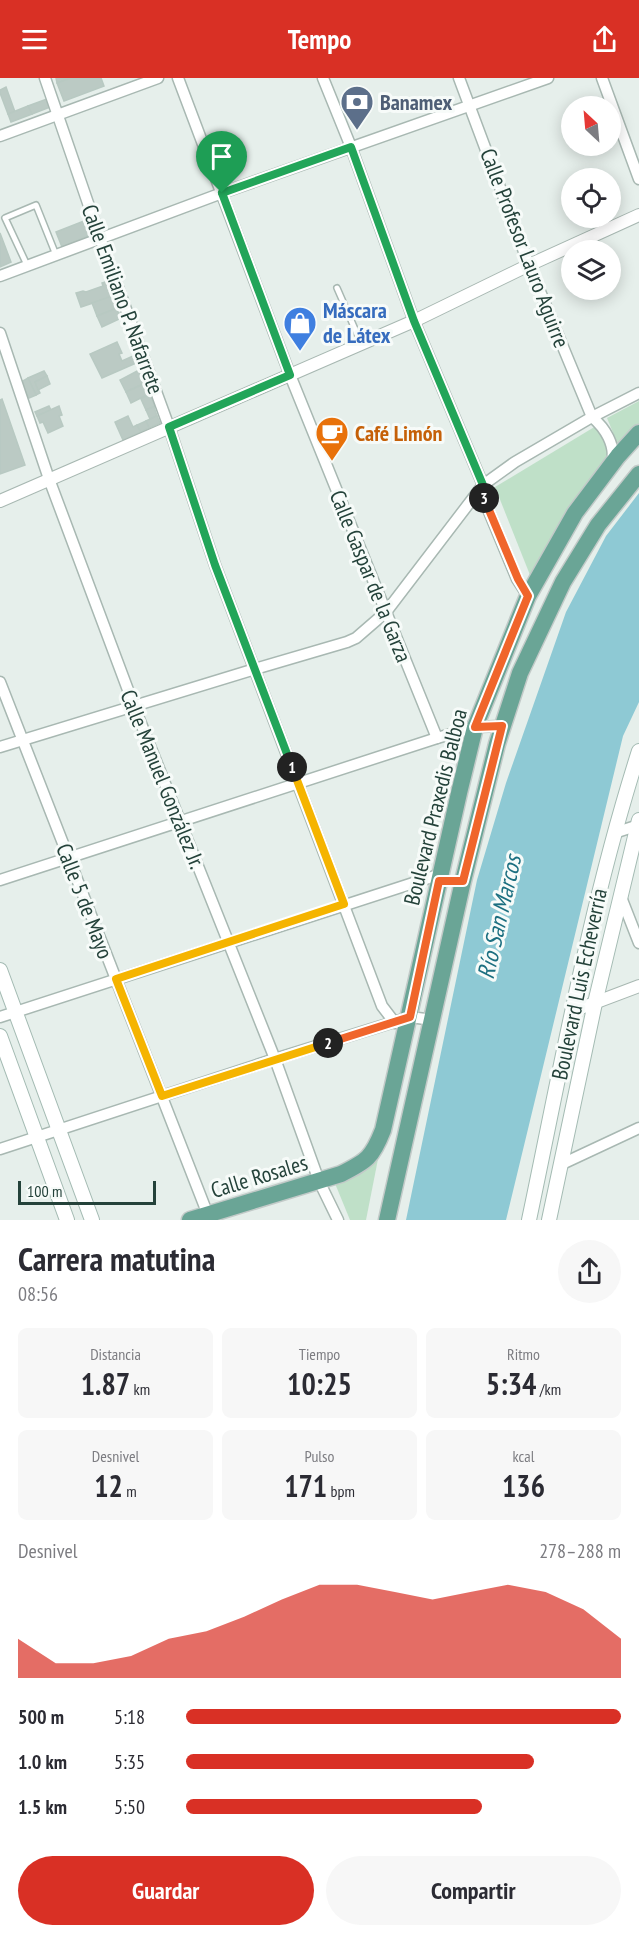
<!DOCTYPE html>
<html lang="es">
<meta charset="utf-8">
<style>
body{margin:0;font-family:"PT Sans Narrow",sans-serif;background:#f7f7f7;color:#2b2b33;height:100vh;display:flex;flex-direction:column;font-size:22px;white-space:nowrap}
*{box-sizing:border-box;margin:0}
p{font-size:20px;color:#7c7c81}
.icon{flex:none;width:33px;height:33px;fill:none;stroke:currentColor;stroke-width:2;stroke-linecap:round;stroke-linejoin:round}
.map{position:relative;height:1142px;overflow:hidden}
.side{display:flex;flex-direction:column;background:#fff;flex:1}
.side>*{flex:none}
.needle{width:39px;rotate:334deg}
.controls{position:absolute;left:561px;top:18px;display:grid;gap:12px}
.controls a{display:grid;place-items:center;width:60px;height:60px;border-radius:50%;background:#fff;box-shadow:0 3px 15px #0003;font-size:30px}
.scale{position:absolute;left:18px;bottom:15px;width:138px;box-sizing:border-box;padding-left:6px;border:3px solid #24423a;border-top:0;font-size:16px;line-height:21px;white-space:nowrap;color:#24423a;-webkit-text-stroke:4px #f7fbf9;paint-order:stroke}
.pin{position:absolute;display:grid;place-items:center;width:51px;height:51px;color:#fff;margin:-62px -26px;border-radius:50% 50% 50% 0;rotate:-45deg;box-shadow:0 0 6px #0007}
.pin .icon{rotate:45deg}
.km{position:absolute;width:30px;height:30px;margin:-15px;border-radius:50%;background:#222;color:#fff;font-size:16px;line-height:30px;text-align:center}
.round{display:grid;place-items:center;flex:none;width:63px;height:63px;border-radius:32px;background:#f7f7f7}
.overview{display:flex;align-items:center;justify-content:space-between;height:102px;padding:0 18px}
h1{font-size:33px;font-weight:600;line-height:45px}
.figures{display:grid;grid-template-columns:repeat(3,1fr);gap:9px;height:102px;padding:6px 18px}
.figures div{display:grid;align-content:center;border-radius:9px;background:#f7f7f7;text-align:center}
.figures b{font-size:30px;font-weight:600}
.figures small{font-size:16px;font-weight:400}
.figures p{font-size:16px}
.chart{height:168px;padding:12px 18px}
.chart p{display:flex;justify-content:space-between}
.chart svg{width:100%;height:108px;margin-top:6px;fill:#d93025;opacity:.7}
.primary-button{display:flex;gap:12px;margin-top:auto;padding:12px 18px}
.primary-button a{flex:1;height:69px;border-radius:36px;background:#d93025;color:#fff;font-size:24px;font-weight:600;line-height:69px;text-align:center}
.primary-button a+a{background:#f7f7f7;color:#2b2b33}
ul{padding:0 18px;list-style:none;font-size:20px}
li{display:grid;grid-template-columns:96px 72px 1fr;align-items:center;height:45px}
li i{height:15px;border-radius:8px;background:#d93025}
header{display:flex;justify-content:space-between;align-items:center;height:78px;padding:0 18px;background:#d93025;color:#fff;font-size:27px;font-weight:600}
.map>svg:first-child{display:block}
</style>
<header><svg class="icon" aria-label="menu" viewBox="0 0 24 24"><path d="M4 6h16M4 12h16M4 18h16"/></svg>Tempo<svg class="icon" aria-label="share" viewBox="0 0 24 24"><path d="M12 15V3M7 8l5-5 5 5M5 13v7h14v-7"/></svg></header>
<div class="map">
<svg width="639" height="1142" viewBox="0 0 639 1142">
<rect width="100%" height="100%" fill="#e6efeb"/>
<!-- green -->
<g fill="#bfe0c8">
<path d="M 639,323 L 639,353 L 621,374 L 607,340 Z"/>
<path d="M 596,348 L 607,368 L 609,384 L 532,502 L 495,409 Z"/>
<path d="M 379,1076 L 366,1142 L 350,1142 L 334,1103 Z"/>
</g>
<!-- water -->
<path fill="#8ec9d4" d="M 639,415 L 639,624 L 623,658 L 506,1142 L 406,1142 L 477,802 L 506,705 L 566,534 L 606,458 Z"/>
<!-- building -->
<g fill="#bbcac4" stroke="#b8c9c2" stroke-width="1.5">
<path d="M 56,0 L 71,0 L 57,5 Z"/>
<path d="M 71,0 L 101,0 L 104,8 L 64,23 L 57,5 Z"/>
<path d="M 6,9 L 15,34 L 8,36 L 0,15 L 0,12 Z"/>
<path d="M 47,21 L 50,29 L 32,36 L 28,28 Z"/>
<path d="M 28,28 L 32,36 L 11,44 L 8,36 Z"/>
<path d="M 84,143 L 90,157 L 62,169 L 56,154 Z"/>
<path d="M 0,155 L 11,184 L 0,189 Z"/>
<path d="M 112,202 L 117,217 L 81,229 L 76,215 L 83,213 L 86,214 L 103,208 L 102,205 Z"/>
<path d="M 112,218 L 117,230 L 97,238 L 92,225 Z"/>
<path d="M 117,230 L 121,240 L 102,249 L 97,238 Z"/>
<path d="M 117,264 L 122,275 L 119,276 L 122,283 L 133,278 L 136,285 L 102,300 L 90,276 Z"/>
<path d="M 139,292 L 145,305 L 126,314 L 120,302 Z"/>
<path d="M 44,293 L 47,298 L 35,304 L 40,315 L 36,317 L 28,300 Z"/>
<path d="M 47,298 L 50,306 L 38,312 L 35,304 Z"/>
<path d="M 28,300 L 36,317 L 29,320 L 21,304 Z"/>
<path d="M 144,306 L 149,316 L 131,325 L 126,314 Z"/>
<path d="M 149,316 L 155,328 L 146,332 L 141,321 Z"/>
<path d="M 2,321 L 25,387 L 0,396 L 0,322 Z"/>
<path d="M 49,328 L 51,332 L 37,338 L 35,334 Z"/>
<path d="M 59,328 L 62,337 L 59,338 L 63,348 L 48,355 L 43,344 L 40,345 L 37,338 Z"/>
<path d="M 154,329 L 157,338 L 150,341 L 146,332 Z"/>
<path d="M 128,338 L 133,349 L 137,347 L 141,354 L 123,362 L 115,344 Z"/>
<path d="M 157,338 L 160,345 L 149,350 L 146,343 Z"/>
<path d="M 146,343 L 149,350 L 141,354 L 137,347 Z"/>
</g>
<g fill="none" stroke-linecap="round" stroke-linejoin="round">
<!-- service casing -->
<g stroke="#a8b8b2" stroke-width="8">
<g id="service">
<path d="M 27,187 L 5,140 L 36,127 L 56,177"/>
<path d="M 337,210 L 361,265"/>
</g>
</g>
<!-- minor casing -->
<g stroke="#a8b8b2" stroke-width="13">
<g id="minor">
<path d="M 45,0 L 100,160 L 169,349 L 215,487 L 382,928 L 395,945"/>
<path d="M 178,0 L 290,297 L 437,660"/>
<path d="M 323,0 L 351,69 L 414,243 L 483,407"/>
<path d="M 459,0 L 529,187 L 592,339 C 605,350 616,367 612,385"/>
<path d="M 602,0 L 639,101"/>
<path d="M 0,58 L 158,0"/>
<path d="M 0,198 L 222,115 L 548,0"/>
<path d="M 0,255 L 49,401 L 134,628 L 275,981 L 319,1103 L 338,1142"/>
<path d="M 480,412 L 517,501 L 528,518"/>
<path d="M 0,604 L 210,1142"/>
<path d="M 0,669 L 255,591 L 347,564 L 356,560 L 386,534 L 483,407 L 515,384 L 592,339 L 639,315"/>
<path d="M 614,755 L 639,747"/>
<path d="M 0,802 L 437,660 L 475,649 L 502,648"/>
<path d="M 621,819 L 639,865"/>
<path d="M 0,939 L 441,796"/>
<path d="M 0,1071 L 275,981 L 410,939 L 433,942"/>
<path d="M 562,1086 L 639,1050"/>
</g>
</g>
<!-- tertiary casing -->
<g stroke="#a8b8b2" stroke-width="14">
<g id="tertiary">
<path d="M 0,423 L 414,243 L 529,187 L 639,137"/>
<path d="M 573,933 L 639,908"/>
</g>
</g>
<!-- secondary casing -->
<g stroke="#a4bbb3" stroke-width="16">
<g id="secondary">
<path d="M 0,892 L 92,1142"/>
<path d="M 0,958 L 67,1142"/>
<path d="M 529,1142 C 562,985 590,826 639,673"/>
<path d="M 549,1142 L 595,925 L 639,742"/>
</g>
</g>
<!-- primary casing -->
<g stroke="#c2cac8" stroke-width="19">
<g id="primary">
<path d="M 190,1142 L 341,1096 C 367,1083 372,1080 383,1052 L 459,715 L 475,649 L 528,518 L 575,435 L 618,378 L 639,355"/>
<path d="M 387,1142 L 463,803 L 497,666 L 520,595 L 563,504 L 598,447 L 639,396"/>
</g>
</g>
<!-- service -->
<use href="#service" stroke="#fff" stroke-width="5"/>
<!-- minor -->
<use href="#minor" stroke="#fff" stroke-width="10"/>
<!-- tertiary -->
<use href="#tertiary" stroke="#fff" stroke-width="12"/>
<!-- secondary -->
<use href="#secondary" stroke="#fff" stroke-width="14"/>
<!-- primary -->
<use href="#primary" stroke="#6aa596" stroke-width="16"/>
</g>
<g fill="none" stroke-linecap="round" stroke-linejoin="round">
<!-- split-1 casing -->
<g stroke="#fff" stroke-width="12">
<path id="split-1" d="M 222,115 L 290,297 L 169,349 L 215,487 L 292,689"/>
</g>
<!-- split-2 casing -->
<g stroke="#fff" stroke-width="12">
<path id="split-2" d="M 292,689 L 344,826 L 116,901 L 162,1018 L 328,965"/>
</g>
<!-- split-3 casing -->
<g stroke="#fff" stroke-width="12">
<path id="split-3" d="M 328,965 L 410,939 L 439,803 L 463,803 L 502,648 L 475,649 L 528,518 L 518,501 L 484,420"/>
</g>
<!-- split-4 casing -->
<g stroke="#fff" stroke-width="12">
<path id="split-4" d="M 222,115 L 351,69 L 414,243 L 483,407 L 480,411 L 484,420"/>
</g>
<!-- split-1 -->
<use href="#split-1" stroke="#22a559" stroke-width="8"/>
<!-- split-2 -->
<use href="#split-2" stroke="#f5b400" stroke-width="8"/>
<!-- split-3 -->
<use href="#split-3" stroke="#f0652b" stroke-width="8"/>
<!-- split-4 -->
<use href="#split-4" stroke="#22a559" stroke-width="8"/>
</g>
<!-- icons -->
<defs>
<g id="bank-pin" transform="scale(1.725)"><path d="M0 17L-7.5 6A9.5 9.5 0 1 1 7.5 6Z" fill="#5c6f8a" stroke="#f7fbf9"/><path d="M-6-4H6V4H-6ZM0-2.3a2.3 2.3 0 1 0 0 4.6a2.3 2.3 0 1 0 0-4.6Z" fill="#fff"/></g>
<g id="shop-pin" transform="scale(1.725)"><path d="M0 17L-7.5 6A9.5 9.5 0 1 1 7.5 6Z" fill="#3f7fe0" stroke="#f7fbf9"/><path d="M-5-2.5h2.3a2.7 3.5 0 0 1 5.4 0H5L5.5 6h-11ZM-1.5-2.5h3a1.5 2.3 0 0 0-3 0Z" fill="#fff"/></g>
<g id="cafe-pin" transform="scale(1.725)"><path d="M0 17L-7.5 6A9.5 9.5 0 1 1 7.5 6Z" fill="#e8710a" stroke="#f7fbf9"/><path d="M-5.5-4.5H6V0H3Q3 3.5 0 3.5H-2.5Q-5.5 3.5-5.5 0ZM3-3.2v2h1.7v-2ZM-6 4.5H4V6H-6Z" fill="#fff"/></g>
</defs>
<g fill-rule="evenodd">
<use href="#bank-pin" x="357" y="24"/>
<use href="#shop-pin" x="300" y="245"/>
<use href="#cafe-pin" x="332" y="355"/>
</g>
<g text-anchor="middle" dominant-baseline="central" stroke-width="6" stroke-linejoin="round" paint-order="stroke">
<!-- service labels -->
<g font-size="22" font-weight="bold" fill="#4e5e75" stroke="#f7fbf9" text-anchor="start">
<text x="380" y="24">Banamex</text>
</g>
<!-- street labels -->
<g font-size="22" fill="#24423a" stroke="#f7fbf9">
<text transform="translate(525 170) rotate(69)">Calle Profesor Lauro Aguirre</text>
<text transform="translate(123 221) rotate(70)">Calle Emiliano P. Nafarrete</text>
<text transform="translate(371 498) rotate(68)">Calle Gaspar de la Garza</text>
<text transform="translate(163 701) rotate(68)">Calle Manuel González Jr.</text>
<text transform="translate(435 729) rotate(-76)">Boulevard Praxedis Balboa</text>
<text transform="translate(85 823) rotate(69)">Calle 5 de Mayo</text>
<text transform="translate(579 906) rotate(-78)">Boulevard Luis Echeverría</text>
<text transform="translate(259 1098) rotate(-17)">Calle Rosales</text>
</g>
<!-- shop labels -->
<g font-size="22" font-weight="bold" fill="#366cbe" stroke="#f7fbf9" text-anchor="start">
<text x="323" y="232">Máscara<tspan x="323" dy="25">de Látex</tspan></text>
</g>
<!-- food labels -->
<g font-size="22" font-weight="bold" fill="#c56008" stroke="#f7fbf9" text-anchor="start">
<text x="355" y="355">Café Limón</text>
</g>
<!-- water labels -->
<g font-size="24" font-style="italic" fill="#1c6f80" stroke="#f7fbf9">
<text transform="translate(499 839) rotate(-77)">Río San Marcos</text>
</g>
</g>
</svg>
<div class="controls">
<a><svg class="needle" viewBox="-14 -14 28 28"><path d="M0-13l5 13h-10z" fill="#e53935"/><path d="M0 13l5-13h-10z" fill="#7c7c81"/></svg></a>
<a><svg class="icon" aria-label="locate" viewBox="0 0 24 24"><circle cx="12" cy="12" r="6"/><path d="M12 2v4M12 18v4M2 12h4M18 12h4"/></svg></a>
<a><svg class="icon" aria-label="layers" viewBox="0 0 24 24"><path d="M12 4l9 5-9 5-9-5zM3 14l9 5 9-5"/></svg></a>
</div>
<div class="scale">100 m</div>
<div class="pin" style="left:222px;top:115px;background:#1e9e55"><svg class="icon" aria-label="arrive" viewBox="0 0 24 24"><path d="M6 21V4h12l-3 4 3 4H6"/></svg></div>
<b class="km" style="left:292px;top:689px">1</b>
<b class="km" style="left:328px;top:965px">2</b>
<b class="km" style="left:484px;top:420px">3</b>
</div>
<section class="side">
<div class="overview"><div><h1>Carrera matutina</h1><p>08:56</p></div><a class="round"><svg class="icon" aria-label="share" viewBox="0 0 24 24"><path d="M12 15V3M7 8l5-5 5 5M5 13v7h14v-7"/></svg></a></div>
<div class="figures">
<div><p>Distancia</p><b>1.87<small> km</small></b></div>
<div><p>Tiempo</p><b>10:25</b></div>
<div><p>Ritmo</p><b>5:34<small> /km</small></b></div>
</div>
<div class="figures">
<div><p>Desnivel</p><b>12<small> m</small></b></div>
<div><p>Pulso</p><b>171<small> bpm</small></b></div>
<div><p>kcal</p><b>136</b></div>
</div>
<div class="chart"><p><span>Desnivel</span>278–288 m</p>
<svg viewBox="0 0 160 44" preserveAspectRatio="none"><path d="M0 44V28L10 38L20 38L30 35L40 28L50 25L60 19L70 12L80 6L90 6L100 9L110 12L120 9L130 6L140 9L150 16L160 28V44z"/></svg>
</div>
<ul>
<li><b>500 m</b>5:18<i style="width:100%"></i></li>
<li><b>1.0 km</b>5:35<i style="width:80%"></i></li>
<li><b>1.5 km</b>5:50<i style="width:68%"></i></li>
</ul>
<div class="primary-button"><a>Guardar</a><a>Compartir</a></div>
</section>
